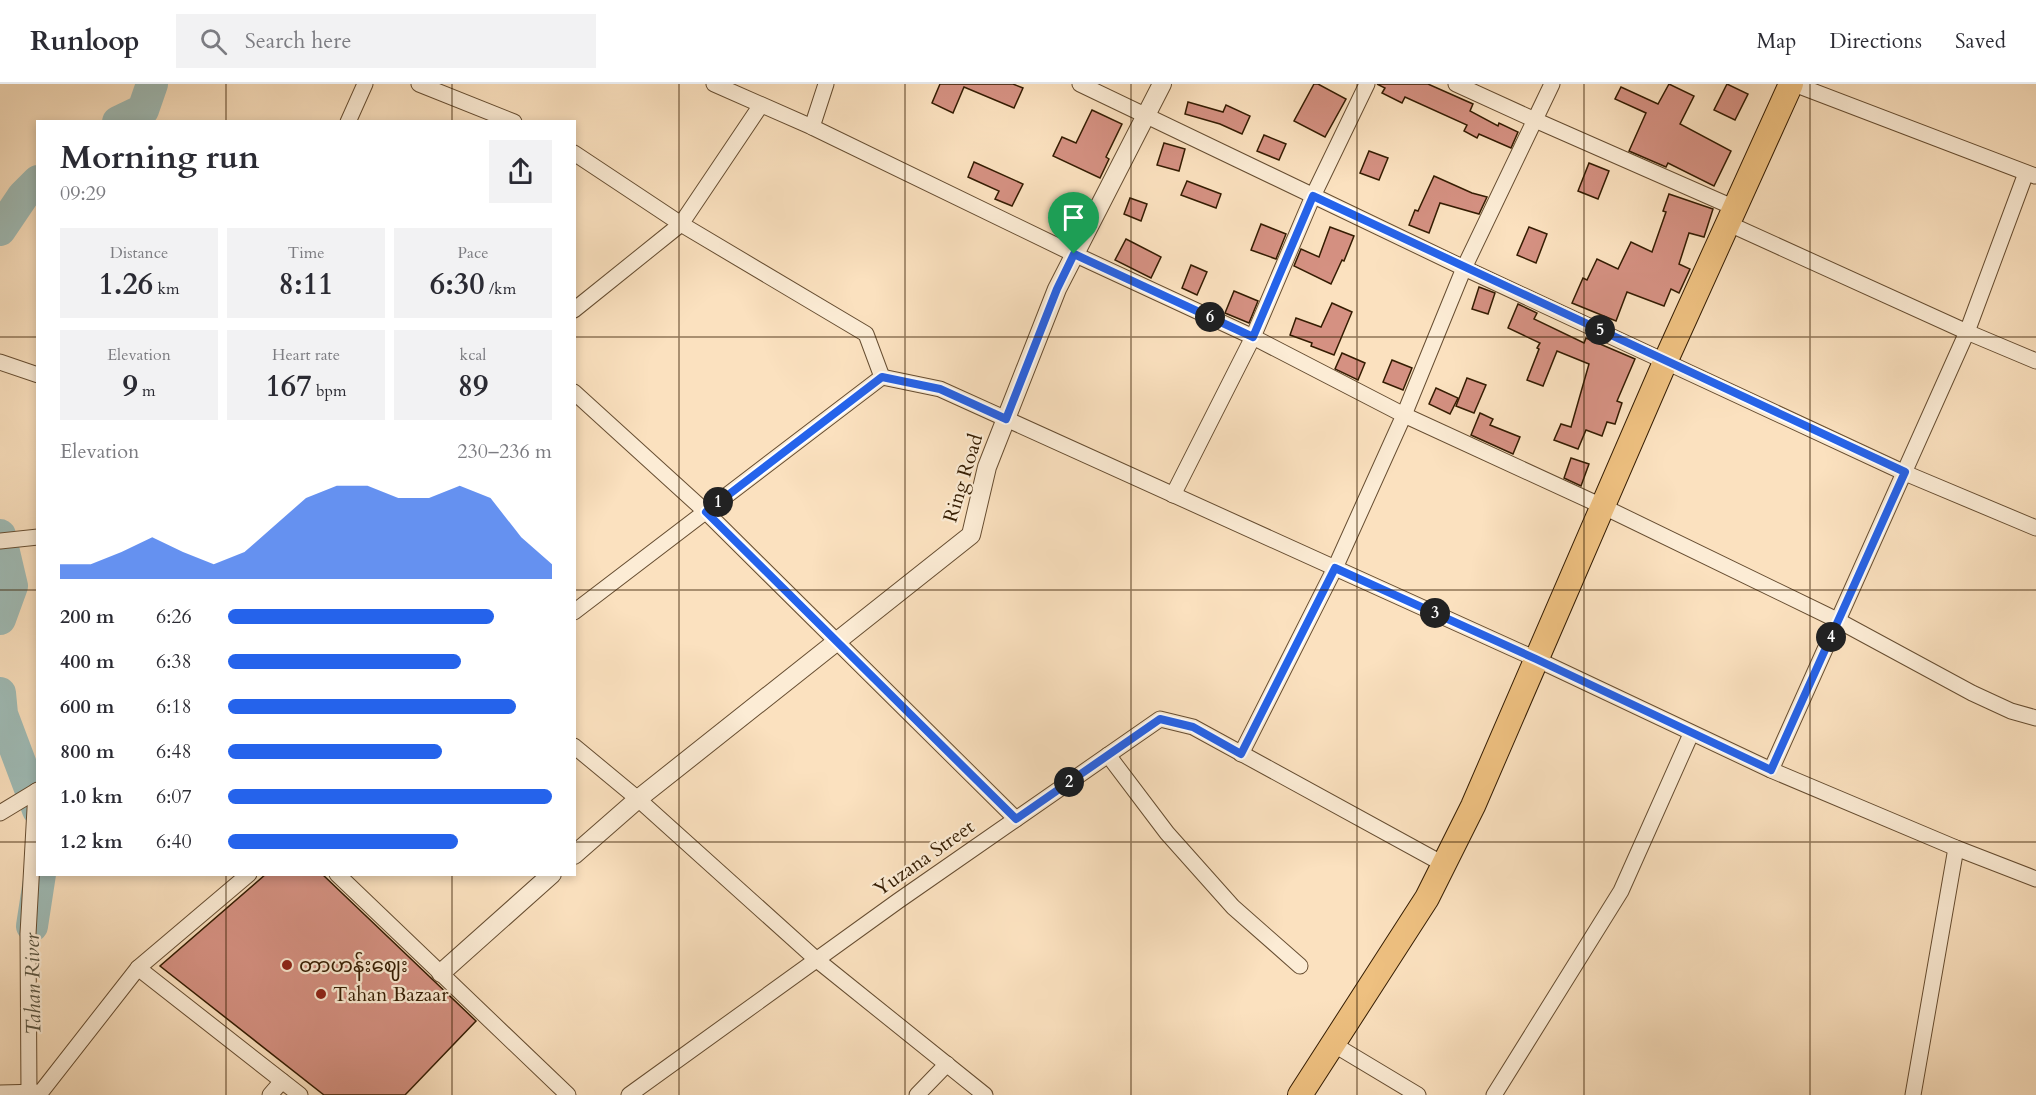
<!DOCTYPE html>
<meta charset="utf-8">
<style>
body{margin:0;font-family:Cardo,"Noto Sans Myanmar",serif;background:#f2f2f3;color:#2b2b33;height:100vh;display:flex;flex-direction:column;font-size:22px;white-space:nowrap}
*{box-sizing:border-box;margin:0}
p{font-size:20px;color:#7c7c81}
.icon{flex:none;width:33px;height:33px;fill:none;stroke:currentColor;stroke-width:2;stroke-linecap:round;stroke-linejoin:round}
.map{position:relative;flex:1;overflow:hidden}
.drawer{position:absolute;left:36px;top:36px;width:540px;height:756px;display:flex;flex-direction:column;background:#fff;border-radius:0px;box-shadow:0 3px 9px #0003}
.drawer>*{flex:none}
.pin{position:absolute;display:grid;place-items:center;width:51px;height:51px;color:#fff;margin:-62px -26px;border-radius:50% 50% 50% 0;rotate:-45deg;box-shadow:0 0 6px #0007}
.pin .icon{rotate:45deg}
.km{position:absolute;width:30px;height:30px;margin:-15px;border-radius:50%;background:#222;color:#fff;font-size:16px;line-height:30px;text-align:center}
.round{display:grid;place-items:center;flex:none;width:63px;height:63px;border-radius:0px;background:#f2f2f3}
.summary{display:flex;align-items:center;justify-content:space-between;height:102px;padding:0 24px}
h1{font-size:33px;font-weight:700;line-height:45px}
.metrics{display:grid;grid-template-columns:repeat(3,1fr);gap:9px;height:102px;padding:6px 24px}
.metrics div{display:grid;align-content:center;border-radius:0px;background:#f2f2f3;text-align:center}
.metrics b{font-size:30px;font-weight:700}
.metrics small{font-size:16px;font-weight:400}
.metrics p{font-size:16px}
.chart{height:168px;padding:12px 24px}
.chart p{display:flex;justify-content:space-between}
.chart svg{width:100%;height:108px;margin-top:6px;fill:#2563eb;opacity:.7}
ul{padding:0 24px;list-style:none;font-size:20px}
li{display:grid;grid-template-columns:96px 72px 1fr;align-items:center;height:45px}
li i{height:15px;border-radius:8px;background:#2563eb}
header{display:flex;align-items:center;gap:36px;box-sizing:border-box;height:84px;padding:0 30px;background:#fff;border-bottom:2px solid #e1e1e2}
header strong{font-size:28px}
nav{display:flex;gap:33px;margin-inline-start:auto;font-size:21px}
.search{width:420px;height:54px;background:#f2f2f3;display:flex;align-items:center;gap:15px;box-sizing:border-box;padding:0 21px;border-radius:0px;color:#7c7c81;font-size:22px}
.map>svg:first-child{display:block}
</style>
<header>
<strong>Runloop</strong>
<div class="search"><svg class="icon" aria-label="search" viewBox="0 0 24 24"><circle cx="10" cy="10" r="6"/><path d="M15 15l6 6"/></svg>Search here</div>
<nav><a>Map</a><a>Directions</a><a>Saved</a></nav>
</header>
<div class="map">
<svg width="2036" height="1011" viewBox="0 0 2036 1011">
<rect width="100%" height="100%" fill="#fbe1bf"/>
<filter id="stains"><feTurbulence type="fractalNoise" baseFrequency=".00333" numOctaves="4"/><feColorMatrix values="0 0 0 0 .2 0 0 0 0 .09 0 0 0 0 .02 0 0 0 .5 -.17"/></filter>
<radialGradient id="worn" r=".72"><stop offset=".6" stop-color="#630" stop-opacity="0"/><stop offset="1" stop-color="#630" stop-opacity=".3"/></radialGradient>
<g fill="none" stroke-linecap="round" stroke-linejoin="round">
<!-- river -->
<g stroke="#9fbcb7" stroke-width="32">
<path d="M 118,38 L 143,26 L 152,0"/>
<path d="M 0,146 L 23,112 L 38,97"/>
<path d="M 0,451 L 12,502 L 0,535"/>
<path d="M 0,609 L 2,630 L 38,726"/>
<path d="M 32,842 L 40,790"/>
</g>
</g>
<!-- building -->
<g fill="#d59182" stroke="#341c02" stroke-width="1.5">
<path d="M 940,0 L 1013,0 L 1023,4 L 1014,24 L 964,3 L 953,29 L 932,19 Z"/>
<path d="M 1314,0 L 1318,0 L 1346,15 L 1325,53 L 1294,37 Z"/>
<path d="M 1377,0 L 1428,0 L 1473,20 L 1470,27 L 1498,42 L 1499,39 L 1518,48 L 1511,64 L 1479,50 L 1477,54 L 1464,47 L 1467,41 L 1405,13 L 1402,19 L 1382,9 L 1385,4 Z"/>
<path d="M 1669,0 L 1694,12 L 1680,40 L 1731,67 L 1714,102 L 1668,79 L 1666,83 L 1629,67 L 1646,29 L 1615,15 L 1621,3 L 1658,20 Z"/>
<path d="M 1727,0 L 1748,10 L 1735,36 L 1714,26 Z"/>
<path d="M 1188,18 L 1223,28 L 1226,21 L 1250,32 L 1242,50 L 1220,40 L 1185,30 Z"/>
<path d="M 1092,26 L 1122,40 L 1106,73 L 1109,75 L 1100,94 L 1053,72 L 1062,53 L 1076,59 Z"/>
<path d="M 1264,51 L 1286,60 L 1279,76 L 1257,67 Z"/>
<path d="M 1164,59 L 1185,65 L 1179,87 L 1157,81 Z"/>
<path d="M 1369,67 L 1388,74 L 1379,96 L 1360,89 Z"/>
<path d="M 974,78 L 1023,100 L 1012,122 L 995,115 L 999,107 L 968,93 Z"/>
<path d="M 1589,79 L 1609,87 L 1598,115 L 1578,107 Z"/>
<path d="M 1434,92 L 1472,109 L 1487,113 L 1479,130 L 1440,119 L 1429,149 L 1409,141 L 1415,126 L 1418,127 Z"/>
<path d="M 1187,97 L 1221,110 L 1216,124 L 1181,111 Z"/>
<path d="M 1669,110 L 1713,125 L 1704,153 L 1689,149 L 1679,180 L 1690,185 L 1679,209 L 1671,205 L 1664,222 L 1627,208 L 1616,237 L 1572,219 L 1583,194 L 1587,196 L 1597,175 L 1618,185 L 1631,158 L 1652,168 L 1666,128 L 1663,127 Z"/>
<path d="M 1130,114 L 1147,120 L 1141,137 L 1124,130 Z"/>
<path d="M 1061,129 L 1079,138 L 1071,152 L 1054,144 Z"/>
<path d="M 1261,140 L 1286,150 L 1276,175 L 1251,166 Z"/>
<path d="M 1330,143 L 1354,152 L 1344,177 L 1342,176 L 1331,200 L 1294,182 L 1301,165 L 1319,173 Z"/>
<path d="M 1529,143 L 1547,150 L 1536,179 L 1517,171 Z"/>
<path d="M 1126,155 L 1161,173 L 1151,194 L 1115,176 Z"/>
<path d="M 1191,181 L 1207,188 L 1197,211 L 1182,204 Z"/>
<path d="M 1479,203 L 1495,209 L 1488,230 L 1472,225 Z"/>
<path d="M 1234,207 L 1258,217 L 1249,239 L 1225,229 Z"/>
<path d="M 1332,219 L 1352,228 L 1334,271 L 1311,262 L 1312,259 L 1290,251 L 1296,234 L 1321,243 Z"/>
<path d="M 1518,220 L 1537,229 L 1534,235 L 1584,259 L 1586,254 L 1635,275 L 1617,317 L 1622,319 L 1615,340 L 1607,338 L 1602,352 L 1586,346 L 1578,365 L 1554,356 L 1561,340 L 1571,343 L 1589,280 L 1557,267 L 1543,302 L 1527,296 L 1539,265 L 1537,264 L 1540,259 L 1508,244 Z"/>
<path d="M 1342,269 L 1365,279 L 1358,296 L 1335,285 Z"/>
<path d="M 1392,276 L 1412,284 L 1403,306 L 1383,298 Z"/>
<path d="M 1467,294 L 1486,301 L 1474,329 L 1456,322 Z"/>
<path d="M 1436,304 L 1458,314 L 1450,330 L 1429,320 Z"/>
<path d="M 1480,329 L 1493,335 L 1490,341 L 1520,353 L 1513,370 L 1471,351 Z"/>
<path d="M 1571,374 L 1589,380 L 1581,402 L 1564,394 Z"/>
<path d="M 266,790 L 322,790 L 476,937 L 405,1011 L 324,1011 L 160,882 Z"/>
</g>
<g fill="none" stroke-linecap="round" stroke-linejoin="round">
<!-- minor casing -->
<g stroke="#664d31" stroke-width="17">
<g id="minor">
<path d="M 419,0 L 514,38"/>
<path d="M 714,0 L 812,43 L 1074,170 L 1253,253 L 1404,331 L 1604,423 L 1839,537 L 1972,609 L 2011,627 L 2036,634"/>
<path d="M 1080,0 L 1464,184 L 1905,389 L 2036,444"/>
<path d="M 1456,0 L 1535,36 L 1735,124"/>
<path d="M 1794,0 L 2035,92"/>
<path d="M 348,38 L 365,0"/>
<path d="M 812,43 L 826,0"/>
<path d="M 574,69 L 681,140 L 866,250 L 882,293"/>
<path d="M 1727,139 L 1967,248 L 2036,277"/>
<path d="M 574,226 L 681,140 L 761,21"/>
<path d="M 0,278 L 38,291"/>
<path d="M 574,308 L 706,428 L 1016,735"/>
<path d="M 1173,411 L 1253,253 L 1313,112 L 1367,0"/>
<path d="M 0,457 L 38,453"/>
<path d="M 574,528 L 882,293 L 940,305 L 1536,575 L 1771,686 L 1956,764 L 2036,795"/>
<path d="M 574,662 L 638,715 L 817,876 L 985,1011"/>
<path d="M 1241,670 L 1335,484 L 1404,331 L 1464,184 L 1552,0"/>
<path d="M 1108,671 L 1167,749 L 1233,823 L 1300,882"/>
<path d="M 1771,686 L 1967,248 L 2026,89"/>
<path d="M 0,729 L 38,706"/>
<path d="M 337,790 L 568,1011"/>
<path d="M 138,884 L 300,1011"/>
<path d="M 1333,960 L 1418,1011"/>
<path d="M 0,1009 L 41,1008 L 138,884 L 249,790"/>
<path d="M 29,1009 L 28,850 L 36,707"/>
<path d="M 270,1011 L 282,997"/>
<path d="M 629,1011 L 898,817 L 1160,635 L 1193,643 L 1445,781"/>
<path d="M 917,1011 L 947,980"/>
<path d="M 1494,1011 L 1621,807 L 1691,650"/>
<path d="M 1913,1011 L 1956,764"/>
</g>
</g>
<!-- tertiary casing -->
<g stroke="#664d31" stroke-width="20">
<g id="tertiary">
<path d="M 574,771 L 638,715 L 971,451 L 987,383 L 1057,205 L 1162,0"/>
<path d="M 441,889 L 552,790"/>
</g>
</g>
<!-- trunk casing -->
<g stroke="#341c02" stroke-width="26">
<path id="trunk" d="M 1300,1011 L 1427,814 L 1473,722 L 1666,276 L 1791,0"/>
</g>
<!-- minor -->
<use href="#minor" stroke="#fcecd5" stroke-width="15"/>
<!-- tertiary -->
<use href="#tertiary" stroke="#fcecd5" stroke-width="18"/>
<!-- trunk -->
<use href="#trunk" stroke="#eec080" stroke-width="24"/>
</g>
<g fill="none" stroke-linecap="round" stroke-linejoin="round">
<!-- route casing -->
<g stroke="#fff" stroke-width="12">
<path id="route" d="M 1313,112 L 1905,388 L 1771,686 L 1536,575 L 1335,484 L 1241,670 L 1193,643 L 1160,635 L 1016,735 L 706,428 L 882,293 L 940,305 L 1006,335 L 1057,205 L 1074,170 L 1253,253 Z"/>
</g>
<!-- route -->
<use href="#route" stroke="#2563eb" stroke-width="8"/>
</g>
<!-- grid -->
<path fill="none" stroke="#341c02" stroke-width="1.5" stroke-opacity="0.55" d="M 226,0 L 226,38M 452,0 L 452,38M 679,0 L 679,1011M 905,0 L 905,1011M 1131,0 L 1131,1011M 1357,0 L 1357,1011M 1584,0 L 1584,1011M 1810,0 L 1810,1011M 0,253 L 38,253M 574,253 L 2036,253M 0,506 L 38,506M 574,506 L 2036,506M 0,758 L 38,758M 574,758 L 2036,758M 226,790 L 226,1011M 452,790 L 452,1011"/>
<!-- markers -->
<g fill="#8f2418" stroke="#fcecd5" stroke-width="2">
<circle cx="287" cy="881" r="6"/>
<circle cx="321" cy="910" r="6"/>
</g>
<g text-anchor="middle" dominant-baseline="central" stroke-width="4.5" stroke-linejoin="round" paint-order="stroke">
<!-- street labels -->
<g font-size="20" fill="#341c02" stroke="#fcecd5">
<text transform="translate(963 394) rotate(-73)">Ring Road</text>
<text transform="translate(924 774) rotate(-35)">Yuzana Street</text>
</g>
<!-- poi labels -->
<g font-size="20" fill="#341c02" stroke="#fcecd5" text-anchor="start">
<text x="299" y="881">တာဟန်းဈေး</text>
<text x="333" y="910">Tahan Bazaar</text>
</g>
<!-- water labels -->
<g font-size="21" font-style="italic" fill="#595441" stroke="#fcecd5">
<text transform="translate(33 900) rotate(-91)">Tahan River</text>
</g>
</g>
<rect width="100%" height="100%" filter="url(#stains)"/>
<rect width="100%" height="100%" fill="url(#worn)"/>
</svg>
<div class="pin" style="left:1074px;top:170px;background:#1e9e55"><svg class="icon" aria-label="arrive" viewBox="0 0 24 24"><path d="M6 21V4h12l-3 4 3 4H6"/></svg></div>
<b class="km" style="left:718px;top:418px">1</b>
<b class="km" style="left:1069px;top:698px">2</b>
<b class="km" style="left:1435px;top:529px">3</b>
<b class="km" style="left:1831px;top:553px">4</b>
<b class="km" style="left:1600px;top:246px">5</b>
<b class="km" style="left:1210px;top:233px">6</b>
<section class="drawer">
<div class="summary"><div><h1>Morning run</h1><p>09:29</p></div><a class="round"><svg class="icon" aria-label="share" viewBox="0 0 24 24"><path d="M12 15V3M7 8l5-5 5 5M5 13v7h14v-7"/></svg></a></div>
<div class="metrics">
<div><p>Distance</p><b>1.26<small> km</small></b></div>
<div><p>Time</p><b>8:11</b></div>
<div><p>Pace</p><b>6:30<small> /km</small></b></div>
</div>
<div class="metrics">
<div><p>Elevation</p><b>9<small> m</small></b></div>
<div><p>Heart rate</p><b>167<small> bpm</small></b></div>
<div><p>kcal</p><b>89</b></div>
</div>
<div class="chart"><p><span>Elevation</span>230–236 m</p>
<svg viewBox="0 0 160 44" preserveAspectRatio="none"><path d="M0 44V38L10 38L20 33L30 27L40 33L50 38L60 33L70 22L80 11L90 6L100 6L110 11L120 11L130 6L140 11L150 27L160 38V44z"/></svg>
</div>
<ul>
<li><b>200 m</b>6:26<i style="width:82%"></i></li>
<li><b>400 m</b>6:38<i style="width:72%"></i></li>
<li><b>600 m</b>6:18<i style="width:89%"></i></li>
<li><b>800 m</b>6:48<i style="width:66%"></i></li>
<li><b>1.0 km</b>6:07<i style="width:100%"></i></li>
<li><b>1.2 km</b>6:40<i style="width:71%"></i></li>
</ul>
</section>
</div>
